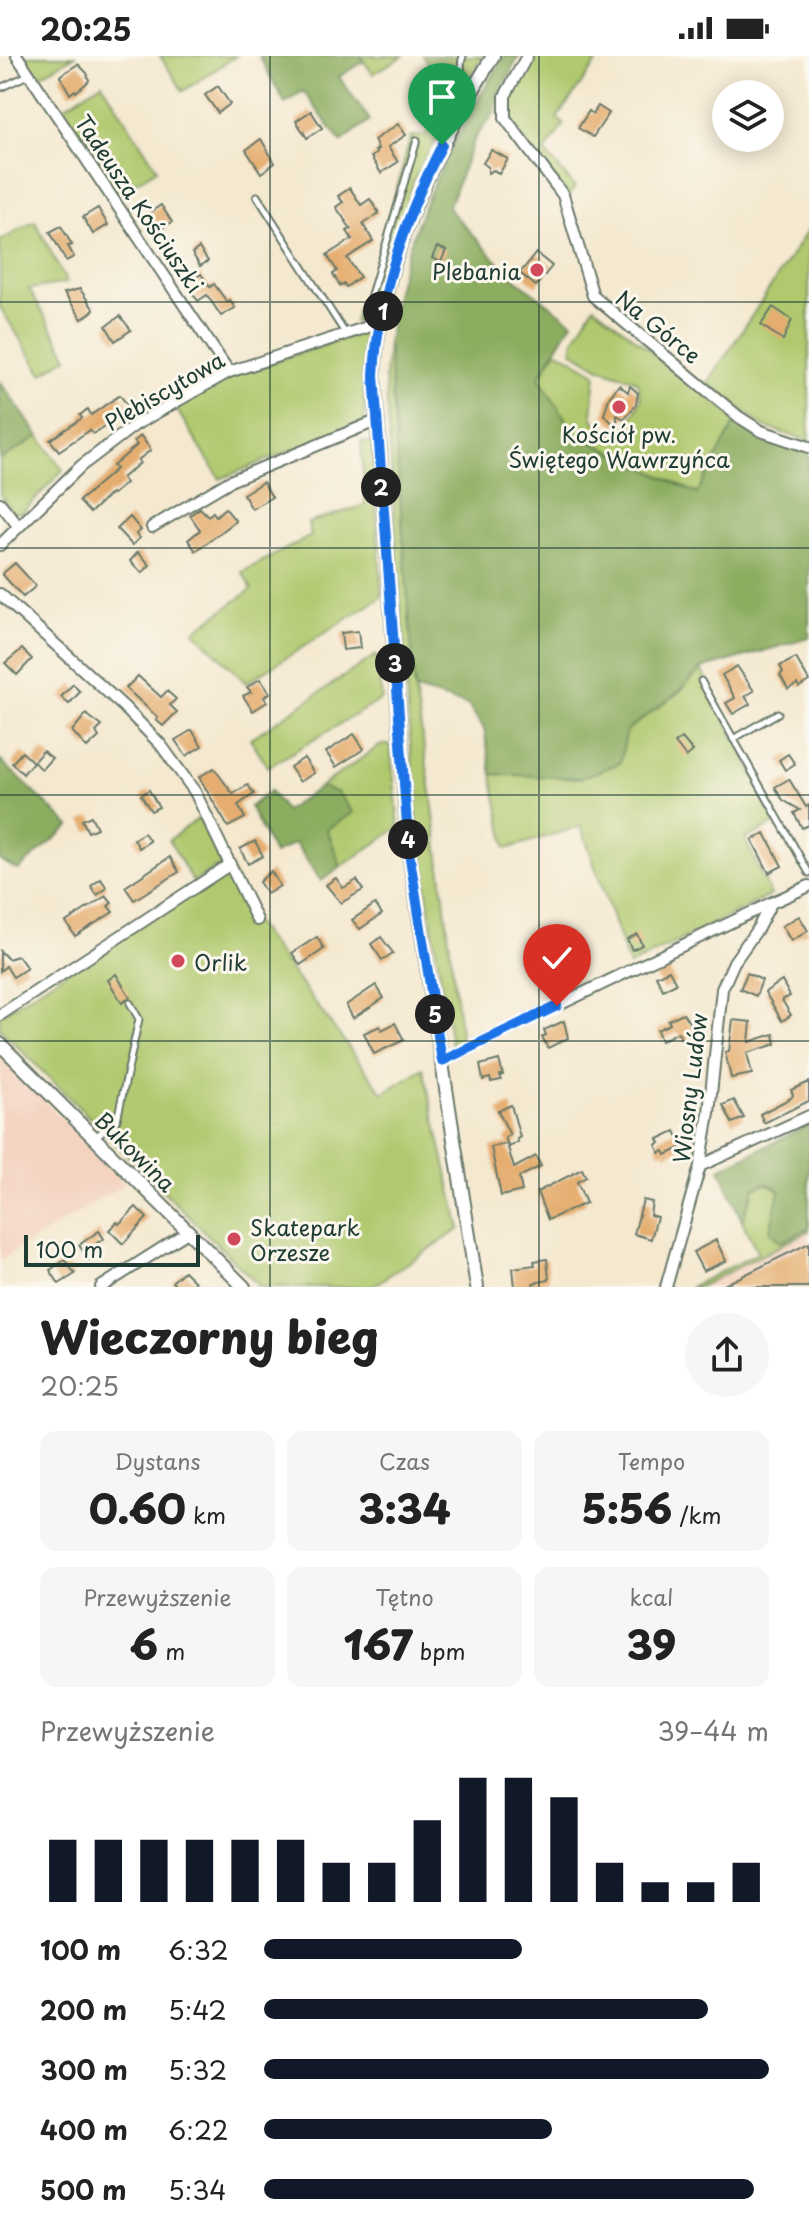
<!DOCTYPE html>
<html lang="pl">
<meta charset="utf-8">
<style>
body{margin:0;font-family:"Playpen Sans",sans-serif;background:#f6f6f6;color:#222;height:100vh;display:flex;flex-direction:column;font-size:30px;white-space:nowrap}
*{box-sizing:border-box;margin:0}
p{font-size:26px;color:#767676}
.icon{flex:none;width:44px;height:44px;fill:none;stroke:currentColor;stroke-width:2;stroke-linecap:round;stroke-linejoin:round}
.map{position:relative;height:1231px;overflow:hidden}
.drawer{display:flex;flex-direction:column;background:#fff;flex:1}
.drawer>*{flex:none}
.tools{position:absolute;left:712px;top:24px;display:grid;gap:16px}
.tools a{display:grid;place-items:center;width:72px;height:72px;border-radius:50%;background:#fff;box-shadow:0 4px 20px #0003;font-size:40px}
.scale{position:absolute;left:24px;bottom:20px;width:176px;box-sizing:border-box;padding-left:8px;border:4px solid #1f3d34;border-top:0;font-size:22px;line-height:28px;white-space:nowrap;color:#1f3d34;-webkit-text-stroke:6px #fbf7ec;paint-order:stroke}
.pin{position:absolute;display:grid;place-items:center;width:68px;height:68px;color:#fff;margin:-82px -34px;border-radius:50% 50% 50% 0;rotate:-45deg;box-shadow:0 0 8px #0007}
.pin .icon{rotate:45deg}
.km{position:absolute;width:40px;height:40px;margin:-20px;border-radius:50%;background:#222;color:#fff;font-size:22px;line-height:40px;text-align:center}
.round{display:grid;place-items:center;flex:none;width:84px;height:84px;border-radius:42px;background:#f6f6f6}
.head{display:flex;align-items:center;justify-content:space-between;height:136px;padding:0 40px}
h1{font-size:44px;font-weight:800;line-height:60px}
.stats{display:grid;grid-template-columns:repeat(3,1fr);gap:12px;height:136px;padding:8px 40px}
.stats div{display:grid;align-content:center;border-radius:16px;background:#f6f6f6;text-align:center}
.stats b{font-size:40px;font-weight:800}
.stats small{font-size:22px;font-weight:400}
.stats p{font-size:22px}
.chart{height:224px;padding:16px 40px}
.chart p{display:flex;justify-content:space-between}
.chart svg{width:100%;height:144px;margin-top:8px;stroke:#111827;stroke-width:6}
ul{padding:0 40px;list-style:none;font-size:26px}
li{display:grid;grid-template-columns:128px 96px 1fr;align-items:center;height:60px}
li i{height:20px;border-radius:10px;background:#111827}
.status{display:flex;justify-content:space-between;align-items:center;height:56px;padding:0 40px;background:#fff;direction:ltr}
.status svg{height:22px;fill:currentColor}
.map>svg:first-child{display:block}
</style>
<div class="status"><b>20:25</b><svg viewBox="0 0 49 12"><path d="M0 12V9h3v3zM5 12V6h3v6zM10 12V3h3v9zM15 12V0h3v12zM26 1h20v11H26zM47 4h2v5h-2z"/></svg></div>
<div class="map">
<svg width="809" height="1231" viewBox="0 0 809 1231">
<rect width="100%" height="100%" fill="#fbf7ec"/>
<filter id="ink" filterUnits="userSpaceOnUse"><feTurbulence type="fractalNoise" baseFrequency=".0125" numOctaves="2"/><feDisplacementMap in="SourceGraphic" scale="16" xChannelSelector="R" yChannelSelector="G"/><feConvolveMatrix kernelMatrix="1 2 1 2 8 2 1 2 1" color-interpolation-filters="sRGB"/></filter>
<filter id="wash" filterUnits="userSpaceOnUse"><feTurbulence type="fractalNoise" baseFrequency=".006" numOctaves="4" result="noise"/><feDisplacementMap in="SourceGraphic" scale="32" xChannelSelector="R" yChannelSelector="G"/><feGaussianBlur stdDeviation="1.8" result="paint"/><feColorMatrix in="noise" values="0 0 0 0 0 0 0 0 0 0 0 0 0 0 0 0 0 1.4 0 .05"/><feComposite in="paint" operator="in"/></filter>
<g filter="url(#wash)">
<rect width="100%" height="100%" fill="#f4e8cf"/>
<!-- built -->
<g fill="#f4d3c1">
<path d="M 0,1000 L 125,1128 L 0,1204 Z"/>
<path d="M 809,1172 L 809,1231 L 690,1231 Z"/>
</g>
<!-- green -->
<g fill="#b0c96e" stroke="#688351" stroke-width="2">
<path d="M 23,0 L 74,0 L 38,21 Z"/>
<path d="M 160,0 L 236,0 L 183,35 Z"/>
<path d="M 360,0 L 403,0 L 373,18 Z"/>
<path d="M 423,0 L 482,0 L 414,124 L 371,260 L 354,266 L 366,229 L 375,213 L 411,80 L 425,80 L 450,36 Z"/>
<path d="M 533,0 L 601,0 L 557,62 L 564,68 L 545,96 L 575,131 L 568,141 C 556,124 513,75 510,58 C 507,39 524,16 533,0 Z"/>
<path d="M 102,27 L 157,113 L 118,137 L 61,53 Z"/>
<path d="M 35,165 L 67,227 L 29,233 L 68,301 L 42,318 L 0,251 L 0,185 Z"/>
<path d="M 809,172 L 809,385 L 764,371 L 708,327 Z"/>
<path d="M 594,250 L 737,363 L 698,438 L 575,378 L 539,322 L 557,294 L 596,317 L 592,358 L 594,365 L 621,383 L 641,343 L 637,325 L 600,312 L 572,295 L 574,284 Z"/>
<path d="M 360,277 L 366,280 L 364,365 L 220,423 L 175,351 L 231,320 Z"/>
<path d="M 388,286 L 415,634 L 432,743 L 462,991 L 451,988 L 419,787 L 409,672 L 385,320 Z"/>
<path d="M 39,380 L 63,414 L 23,456 L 14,457 L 0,439 L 0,404 Z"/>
<path d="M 361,385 L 372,387 L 382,541 L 246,627 L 194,575 L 252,533 L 242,516 L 311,480 L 308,467 L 365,449 Z"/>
<path d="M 376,599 L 382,643 L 268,711 L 250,683 Z"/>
<path d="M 701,613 L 777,767 L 745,783 L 771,839 L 629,910 L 581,770 L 506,793 L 492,718 L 581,722 L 627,674 L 679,636 Z"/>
<path d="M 381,689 L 390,689 L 399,771 L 341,811 L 327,773 L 353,756 L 337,736 L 320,731 Z"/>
<path d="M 199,762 L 222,808 L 193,826 L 169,784 Z"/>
<path d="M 229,809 L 255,867 L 383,1037 L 423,1012 L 460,1173 L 371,1231 L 260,1231 L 0,973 L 0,959 Z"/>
<path d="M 766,1127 L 780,1134 L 781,1185 L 809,1172 L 809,1175 L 699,1231 L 690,1231 L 758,1197 L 742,1165 L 754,1132 Z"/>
</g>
<!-- forest -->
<g fill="#8cad61" stroke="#56754a" stroke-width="2">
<path d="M 259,0 L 360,0 L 364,5 L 339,21 L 370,64 L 341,86 L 303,35 L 285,47 Z"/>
<path d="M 504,0 L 519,0 L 500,36 L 495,56 L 475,82 L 448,152 L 509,218 L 572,266 L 539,322 L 575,378 L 697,438 L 737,363 L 809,397 L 809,582 L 701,613 L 679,636 L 627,674 L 620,707 L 581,722 L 492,718 L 484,673 L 468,649 L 415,634 L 388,286 C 401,176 448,93 504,0 Z"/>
<path d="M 0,326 L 39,380 L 0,404 Z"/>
<path d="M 0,704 L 70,770 L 18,814 L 0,804 Z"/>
<path d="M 320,731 L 337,736 L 353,757 L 327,773 L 341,811 L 321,825 L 295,787 L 274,798 L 250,751 L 270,735 L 285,755 Z"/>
<path d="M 809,1069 L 809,1172 L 781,1186 L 770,1176 L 779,1134 L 766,1127 L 754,1132 L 742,1165 L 720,1113 Z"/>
</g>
<g id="blocks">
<!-- building -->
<g fill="#e5ae70">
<path d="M 78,8 L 87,17 L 89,25 L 76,36 L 75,34 L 70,38 L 60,20 Z"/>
<path d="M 218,30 L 230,48 L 218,57 L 205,39 Z"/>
<path d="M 598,50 L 609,57 L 593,81 L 578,72 L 589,55 L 593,58 Z"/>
<path d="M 311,55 L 322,72 L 307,82 L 296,65 Z"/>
<path d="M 398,68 L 406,79 L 388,91 L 398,106 L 381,117 L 371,101 L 377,97 L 375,95 L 378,93 L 374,84 Z"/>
<path d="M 261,83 L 275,107 L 261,117 L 246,94 Z"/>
<path d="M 491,94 L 508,103 L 499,118 L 494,114 L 488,117 L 488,111 L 483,107 Z"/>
<path d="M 350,132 L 361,149 L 370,143 L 379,157 L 363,168 L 373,185 L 347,202 L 360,221 L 346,231 L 344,228 L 340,230 L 333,218 L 337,215 L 327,199 L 352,183 L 347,175 L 351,173 L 336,151 L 343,146 L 338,140 Z"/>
<path d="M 161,149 L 172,166 L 160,174 L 148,158 Z"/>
<path d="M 98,152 L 108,169 L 93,178 L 83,161 Z"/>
<path d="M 61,170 L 72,189 L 68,190 L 74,201 L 66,205 L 50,176 Z"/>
<path d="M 437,191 L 446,194 L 441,206 L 432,202 Z"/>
<path d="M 199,192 L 208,205 L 200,210 L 192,197 Z"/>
<path d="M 536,197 L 552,210 L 536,230 L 520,217 Z"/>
<path d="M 201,218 L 210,231 L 214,228 L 227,246 L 230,244 L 235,252 L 221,260 L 207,239 L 198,245 L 186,228 Z"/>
<path d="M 80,233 L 94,254 L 82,263 L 64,237 Z"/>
<path d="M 773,251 L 792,264 L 783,284 L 761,269 Z"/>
<path d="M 120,260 L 131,274 L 115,285 L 106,270 Z"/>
<path d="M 619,329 L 628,336 L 630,330 L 638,337 L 636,349 L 624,363 L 617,359 L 617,371 L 604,359 L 609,342 Z"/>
<path d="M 120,339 L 130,353 L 93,378 L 90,374 L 59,395 L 50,384 L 82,362 L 80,359 L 88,353 L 91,359 Z"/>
<path d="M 141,380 L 151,394 L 138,404 L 140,407 L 122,422 L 126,427 L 113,438 L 111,437 L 90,457 L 79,445 L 116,413 L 113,410 L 137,389 L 134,385 Z"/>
<path d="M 263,426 L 272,441 L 252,453 L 243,438 Z"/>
<path d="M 200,452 L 208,460 L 213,456 L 216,460 L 225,452 L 236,465 L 196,495 L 188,484 L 200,474 L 190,459 Z"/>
<path d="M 130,461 L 141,474 L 136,478 L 140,482 L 132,489 L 117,473 Z"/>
<path d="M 138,496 L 150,509 L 142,517 L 130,505 Z"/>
<path d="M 15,507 L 36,530 L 23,541 L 2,518 Z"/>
<path d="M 358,575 L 360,592 L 343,594 L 341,577 Z"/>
<path d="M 22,593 L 32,603 L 17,619 L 5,607 Z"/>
<path d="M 796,602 L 809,625 L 799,631 L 797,628 L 788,633 L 780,619 L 783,616 L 780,610 Z"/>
<path d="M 737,610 L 754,635 L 745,640 L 750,648 L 733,658 L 726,647 L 735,642 L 722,619 Z"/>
<path d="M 138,620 L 161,641 L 167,635 L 176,643 L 170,649 L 177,656 L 163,670 L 156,664 L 158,662 L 126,632 Z"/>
<path d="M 260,623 L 270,637 L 264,641 L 267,646 L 253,655 L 243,640 L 251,636 L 247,631 Z"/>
<path d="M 73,628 L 80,636 L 69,648 L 61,641 Z"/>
<path d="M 86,658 L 102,670 L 96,676 L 99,681 L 87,692 L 72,675 Z"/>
<path d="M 192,674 L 202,690 L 186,700 L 175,684 Z"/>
<path d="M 354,678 L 364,693 L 336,711 L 326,696 Z"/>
<path d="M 682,682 L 693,695 L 686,701 L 675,687 Z"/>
<path d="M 43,695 L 52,702 L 42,713 L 33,706 Z"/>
<path d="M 22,696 L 33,706 L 23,718 L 12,707 Z"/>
<path d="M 788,698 L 795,708 L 785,714 L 779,704 Z"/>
<path d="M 304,702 L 314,717 L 300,726 L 290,711 Z"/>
<path d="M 214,712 L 233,738 L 248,729 L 254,738 L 238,749 L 245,762 L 228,771 L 199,721 Z"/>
<path d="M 789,723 L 806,751 L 809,749 L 809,769 L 802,772 L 794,757 L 800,754 L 783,744 L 775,731 Z"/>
<path d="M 149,734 L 159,751 L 151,755 L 141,739 Z"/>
<path d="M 91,760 L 97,772 L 88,776 L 82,764 Z"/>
<path d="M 144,777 L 150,785 L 139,792 L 134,783 Z"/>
<path d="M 765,777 L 782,810 L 769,817 L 752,784 Z"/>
<path d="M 255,785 L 263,800 L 248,808 L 240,793 Z"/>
<path d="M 170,801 L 179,816 L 134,844 L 125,831 Z"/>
<path d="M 271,815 L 280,830 L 267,838 L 259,826 Z"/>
<path d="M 336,822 L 343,832 L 357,824 L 363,834 L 341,847 L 326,829 Z"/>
<path d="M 101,823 L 107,832 L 97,839 L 91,830 Z"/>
<path d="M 106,840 L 112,847 L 108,850 L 113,856 L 75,880 L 66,866 Z"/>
<path d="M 375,848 L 382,858 L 360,873 L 352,864 Z"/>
<path d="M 799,860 L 808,875 L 791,885 L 782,870 Z"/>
<path d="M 637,878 L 642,889 L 632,894 L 627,883 Z"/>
<path d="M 317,881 L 324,893 L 300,909 L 292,897 Z"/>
<path d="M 381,881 L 393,897 L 382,904 L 371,888 Z"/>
<path d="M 0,895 L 8,903 L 18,900 L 27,912 L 13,921 L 6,910 L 0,915 Z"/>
<path d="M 669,914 L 676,927 L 663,934 L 656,920 Z"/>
<path d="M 747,917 L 762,924 L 756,940 L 740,933 Z"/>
<path d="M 116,918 L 130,941 L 122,947 L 108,924 Z"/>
<path d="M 782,925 L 790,940 L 782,944 L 791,959 L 782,965 L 765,936 Z"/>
<path d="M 376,929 L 384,942 L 353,962 L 346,949 Z"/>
<path d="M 683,957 L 697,979 L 683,986 L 678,976 L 661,985 L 657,974 L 670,968 L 668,964 Z"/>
<path d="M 733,964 L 751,966 L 749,986 L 774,978 L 776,988 L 747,997 L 752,1018 L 731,1022 L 725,996 L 729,995 Z"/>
<path d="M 564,965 L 568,982 L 548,992 L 542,981 L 546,979 L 544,974 Z"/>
<path d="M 395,967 L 404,984 L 374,998 L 364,977 L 380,970 L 382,974 Z"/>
<path d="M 499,1004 L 503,1019 L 500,1019 L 501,1024 L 491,1026 L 490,1022 L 483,1024 L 480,1009 Z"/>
<path d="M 809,1026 L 809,1045 L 764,1067 L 760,1058 L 791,1042 L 793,1039 L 791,1034 Z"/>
<path d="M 734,1044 L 744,1062 L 732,1067 L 723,1049 Z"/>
<path d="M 511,1049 L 520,1081 L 517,1083 L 518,1086 L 509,1091 L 505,1082 L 510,1079 L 498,1055 Z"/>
<path d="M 675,1075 L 683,1091 L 666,1099 L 664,1095 L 660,1097 L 656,1089 L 660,1087 L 658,1083 Z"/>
<path d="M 507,1088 L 514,1112 L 536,1100 L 541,1110 L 519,1121 L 522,1135 L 501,1140 L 491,1091 Z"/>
<path d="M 582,1113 L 586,1121 L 577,1126 L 586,1147 L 548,1164 L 537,1136 Z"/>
<path d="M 643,1144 L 652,1146 L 650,1159 L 657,1161 L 651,1183 L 634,1178 Z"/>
<path d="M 136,1151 L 147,1162 L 123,1188 L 109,1174 L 117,1166 L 119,1168 Z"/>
<path d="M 99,1175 L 104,1183 L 97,1187 L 102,1196 L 89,1204 L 79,1189 Z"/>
<path d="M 716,1184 L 726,1205 L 703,1215 L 693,1196 Z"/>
<path d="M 809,1187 L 809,1231 L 720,1231 Z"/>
<path d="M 547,1203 L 549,1224 L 533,1227 L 534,1231 L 515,1231 L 513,1212 L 535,1209 L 534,1205 Z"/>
<path d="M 65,1204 L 75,1218 L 59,1228 L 50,1214 Z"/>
<path d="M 184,1215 L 195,1226 L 189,1231 L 177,1231 L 172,1226 Z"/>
</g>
</g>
</g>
<g filter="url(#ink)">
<use href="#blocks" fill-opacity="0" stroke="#6a796a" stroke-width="2"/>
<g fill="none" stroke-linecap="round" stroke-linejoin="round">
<!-- service casing -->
<g stroke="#6a796a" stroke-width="9">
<g id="service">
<path d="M 463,0 C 458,13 464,23 472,34"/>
<path d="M 0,32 L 28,19"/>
<path d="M 257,140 L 345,277"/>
<path d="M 366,271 L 371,239 L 417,84"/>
<path d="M 701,625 L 809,817"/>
<path d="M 733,683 L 778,657"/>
<path d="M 95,1081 L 117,1064 L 139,963 L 130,947"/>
</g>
</g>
<!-- minor casing -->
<g stroke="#6a796a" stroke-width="14">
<g id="minor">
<path d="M 17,0 L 229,316"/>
<path d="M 527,0 L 505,40 L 505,62 L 563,139 L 593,240 L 739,361 L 761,375 L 809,391"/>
<path d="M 0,447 L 19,471"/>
<path d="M 152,471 L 230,425 L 376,365"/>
<path d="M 0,489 L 81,410 L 135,369 L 229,316 L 380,267"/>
<path d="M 0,538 L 124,651 L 161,689 L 195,736 L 257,864"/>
<path d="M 0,959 L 229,809"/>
<path d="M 442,1005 L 771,847"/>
<path d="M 700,1110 L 809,1060"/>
<path d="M 101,1231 L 189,1175"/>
<path d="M 666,1231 L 700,1110 L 709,1057 L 722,933 L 734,906 L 758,872 L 771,847 L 809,830"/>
</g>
</g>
<!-- tertiary casing -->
<g stroke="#6a796a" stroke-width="16">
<g id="tertiary">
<path d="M 0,988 L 244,1231"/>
<path d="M 477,1231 L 409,796 L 374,319 C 380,203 434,97 493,0"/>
</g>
</g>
<!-- service -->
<use href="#service" stroke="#fff" stroke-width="5"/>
<!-- minor -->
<use href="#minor" stroke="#fff" stroke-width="10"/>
<!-- tertiary -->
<use href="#tertiary" stroke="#fff" stroke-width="12"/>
</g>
</g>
<g fill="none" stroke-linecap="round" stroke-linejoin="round" filter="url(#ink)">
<!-- route casing -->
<g stroke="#fff" stroke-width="16">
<path id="route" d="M 442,89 C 406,159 378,240 374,319 L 409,796 L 442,1005 L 557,950"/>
</g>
<!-- route -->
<use href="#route" stroke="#1a73e8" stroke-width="10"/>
</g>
<!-- grid -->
<path fill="none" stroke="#1f3d34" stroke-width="2" stroke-opacity="0.55" d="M 270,0 L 270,1231M 539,0 L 539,1231M 0,246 L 809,246M 0,492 L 809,492M 0,739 L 809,739M 0,985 L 809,985"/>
<!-- markers -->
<g fill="#d1495b" stroke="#fbf7ec" stroke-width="3">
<circle cx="537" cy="214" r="8"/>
<circle cx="619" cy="351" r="8"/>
<circle cx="178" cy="905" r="8"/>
<circle cx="234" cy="1183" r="8"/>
</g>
<g text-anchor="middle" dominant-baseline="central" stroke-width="6" stroke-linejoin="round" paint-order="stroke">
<!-- street labels -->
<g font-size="22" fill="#1f3d34" stroke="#fbf7ec">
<text transform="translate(140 147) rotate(56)">Tadeusza Kościuszki</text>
<text transform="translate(659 270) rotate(39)">Na Górce</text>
<text transform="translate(164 334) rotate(-30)">Plebiscytowa</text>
<text transform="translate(689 1032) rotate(-83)">Wiosny Ludów</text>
<text transform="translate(136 1095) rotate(45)">Bukowina</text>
</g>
<!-- poi labels -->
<g font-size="22" fill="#1f3d34" stroke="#fbf7ec" text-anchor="start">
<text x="521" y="214" text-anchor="end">Plebania</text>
<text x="619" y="377" text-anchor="middle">Kościół pw.<tspan x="619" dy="25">Świętego Wawrzyńca</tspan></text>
<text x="194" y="905">Orlik</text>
<text x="250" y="1170">Skatepark<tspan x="250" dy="25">Orzesze</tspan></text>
</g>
</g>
</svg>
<div class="tools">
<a><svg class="icon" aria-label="layers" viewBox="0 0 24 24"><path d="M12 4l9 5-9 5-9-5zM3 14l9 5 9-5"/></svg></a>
</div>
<div class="scale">100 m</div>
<div class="pin" style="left:442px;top:89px;background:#1e9e55"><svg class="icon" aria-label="arrive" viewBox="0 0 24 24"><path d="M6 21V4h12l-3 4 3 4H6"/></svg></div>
<div class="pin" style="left:557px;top:950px;background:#d93025"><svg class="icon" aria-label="check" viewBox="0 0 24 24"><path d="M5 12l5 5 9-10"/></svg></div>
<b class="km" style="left:383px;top:255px">1</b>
<b class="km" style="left:381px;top:431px">2</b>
<b class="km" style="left:395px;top:607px">3</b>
<b class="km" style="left:408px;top:783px">4</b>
<b class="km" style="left:435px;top:958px">5</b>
</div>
<section class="drawer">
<div class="head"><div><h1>Wieczorny bieg</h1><p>20:25</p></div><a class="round"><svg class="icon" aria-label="share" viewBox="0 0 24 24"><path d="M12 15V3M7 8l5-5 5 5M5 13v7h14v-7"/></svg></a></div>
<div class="stats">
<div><p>Dystans</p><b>0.60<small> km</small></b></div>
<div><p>Czas</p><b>3:34</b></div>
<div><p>Tempo</p><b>5:56<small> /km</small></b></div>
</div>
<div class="stats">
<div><p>Przewyższenie</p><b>6<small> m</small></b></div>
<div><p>Tętno</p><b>167<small> bpm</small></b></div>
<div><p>kcal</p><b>39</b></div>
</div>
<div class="chart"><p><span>Przewyższenie</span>39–44 m</p>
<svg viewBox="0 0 160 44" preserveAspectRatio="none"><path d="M5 44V25M15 44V25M25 44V25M35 44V25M45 44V25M55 44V25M65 44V32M75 44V32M85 44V19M95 44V6M105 44V6M115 44V12M125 44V32M135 44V38M145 44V38M155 44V32"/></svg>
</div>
<ul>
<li><b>100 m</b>6:32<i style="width:51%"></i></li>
<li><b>200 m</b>5:42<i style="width:88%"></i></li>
<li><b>300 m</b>5:32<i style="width:100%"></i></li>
<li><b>400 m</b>6:22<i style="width:57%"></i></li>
<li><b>500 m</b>5:34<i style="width:97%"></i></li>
</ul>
</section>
